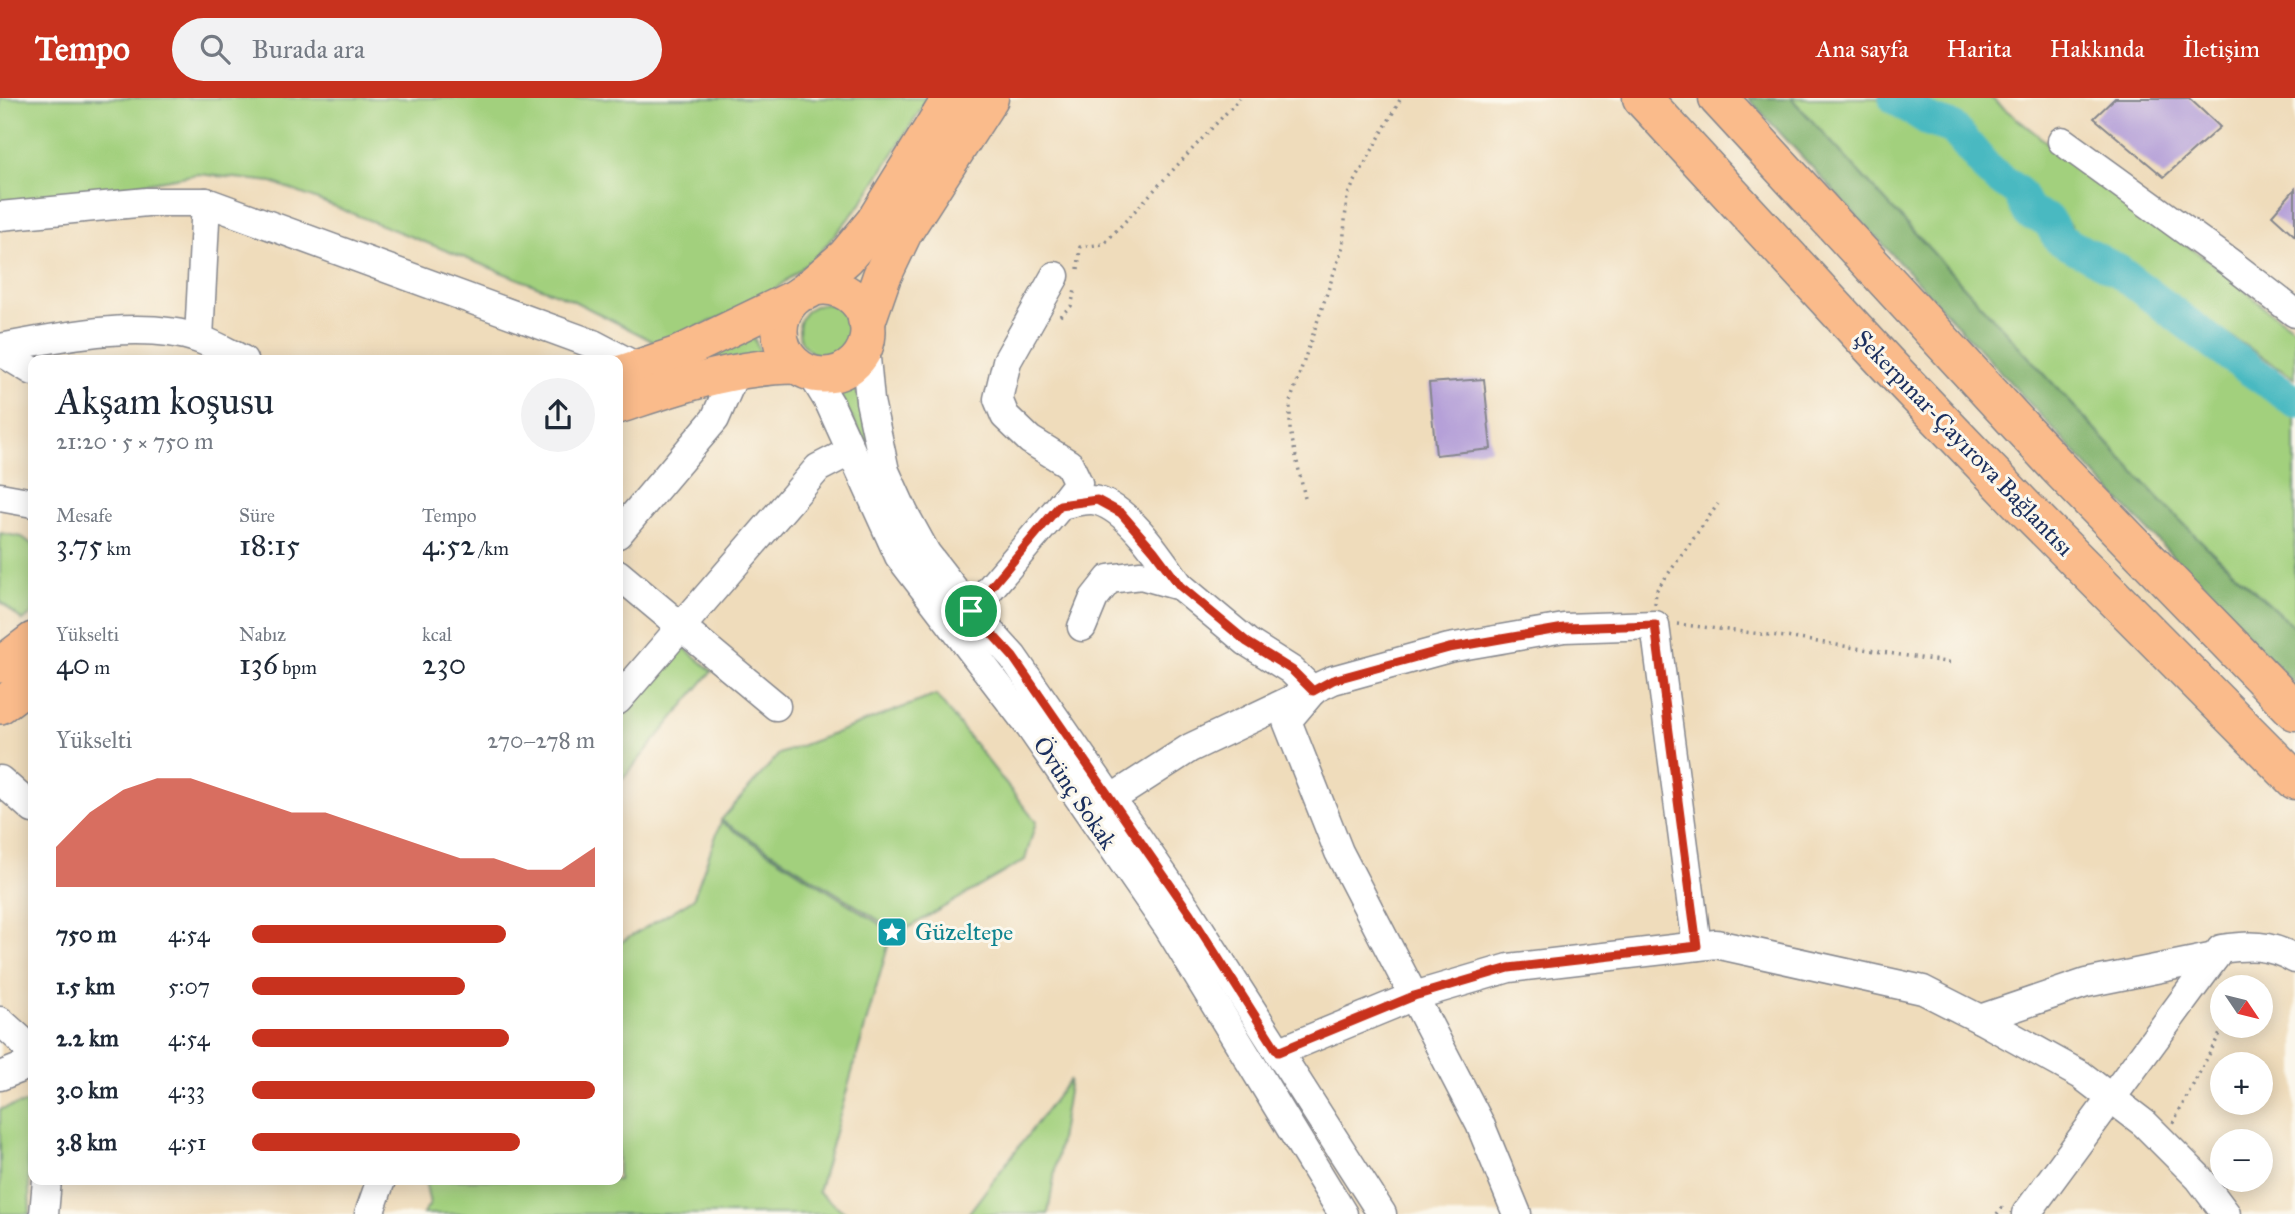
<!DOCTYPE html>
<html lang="tr">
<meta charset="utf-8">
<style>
body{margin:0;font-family:"IM FELL Great Primer",serif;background:#f2f2f3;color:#1f2937;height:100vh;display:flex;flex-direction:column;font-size:26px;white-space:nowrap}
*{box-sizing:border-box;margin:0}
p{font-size:23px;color:#747a83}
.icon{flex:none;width:38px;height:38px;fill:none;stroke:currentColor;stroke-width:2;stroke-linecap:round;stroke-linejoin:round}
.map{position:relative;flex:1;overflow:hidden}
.details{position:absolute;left:28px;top:257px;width:595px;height:830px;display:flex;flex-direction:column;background:#fff;border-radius:14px;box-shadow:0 4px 18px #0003}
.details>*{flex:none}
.needle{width:46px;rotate:125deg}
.buttons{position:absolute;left:2210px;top:877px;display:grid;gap:14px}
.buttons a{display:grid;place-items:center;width:63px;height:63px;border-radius:50%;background:#fff;box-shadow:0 4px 18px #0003;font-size:35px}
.pin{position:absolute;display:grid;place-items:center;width:60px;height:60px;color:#fff;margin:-30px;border:4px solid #fff;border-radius:50%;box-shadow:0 2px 7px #0007}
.round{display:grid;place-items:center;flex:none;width:74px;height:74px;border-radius:37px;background:#f2f2f3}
.headline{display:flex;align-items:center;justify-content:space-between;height:119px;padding:0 28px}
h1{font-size:38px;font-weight:600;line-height:52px}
.figures{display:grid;grid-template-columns:repeat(3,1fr);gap:10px;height:119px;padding:7px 28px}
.figures div{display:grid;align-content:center}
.figures b{font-size:30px;font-weight:600}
.figures small{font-size:19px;font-weight:400}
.figures p{font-size:19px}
.chart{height:196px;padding:14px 28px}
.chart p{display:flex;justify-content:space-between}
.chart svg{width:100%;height:126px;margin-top:7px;fill:#c8321e;opacity:.7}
ul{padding:0 28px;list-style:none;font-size:23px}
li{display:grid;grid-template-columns:112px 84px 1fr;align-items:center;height:52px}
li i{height:18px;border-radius:9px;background:#c8321e}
header{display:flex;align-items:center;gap:42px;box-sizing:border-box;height:98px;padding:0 35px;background:#c8321e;color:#fff}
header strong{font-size:33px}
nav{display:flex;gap:38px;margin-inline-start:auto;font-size:24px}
.search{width:490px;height:63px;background:#f2f2f3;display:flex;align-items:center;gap:18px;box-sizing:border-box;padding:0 24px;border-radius:38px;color:#747a83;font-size:26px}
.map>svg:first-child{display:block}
</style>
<header>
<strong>Tempo</strong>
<div class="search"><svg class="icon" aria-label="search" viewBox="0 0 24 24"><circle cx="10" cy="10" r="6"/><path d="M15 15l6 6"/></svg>Burada ara</div>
<nav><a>Ana sayfa</a><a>Harita</a><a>Hakkında</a><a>İletişim</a></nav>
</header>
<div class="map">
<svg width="2295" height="1116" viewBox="0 0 2295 1116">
<rect width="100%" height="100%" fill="#fbf7ec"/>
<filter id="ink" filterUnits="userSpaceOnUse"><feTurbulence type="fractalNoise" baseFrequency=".0143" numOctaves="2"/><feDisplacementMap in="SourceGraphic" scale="14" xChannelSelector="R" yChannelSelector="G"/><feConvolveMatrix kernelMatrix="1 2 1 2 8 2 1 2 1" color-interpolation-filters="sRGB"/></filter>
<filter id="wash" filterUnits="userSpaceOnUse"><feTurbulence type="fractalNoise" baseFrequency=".00686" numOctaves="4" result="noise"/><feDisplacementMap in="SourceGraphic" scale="28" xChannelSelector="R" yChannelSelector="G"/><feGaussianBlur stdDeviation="1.57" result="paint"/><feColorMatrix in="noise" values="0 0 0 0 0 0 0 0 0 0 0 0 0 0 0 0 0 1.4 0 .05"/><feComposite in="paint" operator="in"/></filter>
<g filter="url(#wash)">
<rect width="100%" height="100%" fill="#efdcbb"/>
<!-- green -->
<g fill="#a2d07d" stroke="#5e806e" stroke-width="2">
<path d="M 0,0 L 928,0 L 861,106 L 816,159 L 760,203 L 658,246 L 572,202 L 272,84 L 198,76 L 45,103 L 0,106 Z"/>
<path d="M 1791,0 L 1877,0 L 1948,41 L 1986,78 L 2022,121 L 2040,129 L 2053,146 L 2142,199 L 2196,242 L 2258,283 L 2267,294 L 2295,311 L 2295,530 L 2212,454 L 2159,401 Z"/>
<path d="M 1918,0 L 1991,0 L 2112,96 L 2217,168 L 2264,209 L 2295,231 L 2295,280 L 2081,141 L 2067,124 L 2042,108 L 2032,94 L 1960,23 Z"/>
<circle cx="825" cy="232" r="26"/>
<path d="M 752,234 L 762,260 L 656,275 Z"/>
<path d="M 855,287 L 874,360 L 836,291 Z"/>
<path d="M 0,435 L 22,439 L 33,447 L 33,515 L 23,523 L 0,503 Z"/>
<path d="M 681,547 L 712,573 L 623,681 L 618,677 L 618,623 Z"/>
<path d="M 936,597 L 1036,724 L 1025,762 L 899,835 L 721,722 L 779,656 Z"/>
<path d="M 721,724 L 892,834 L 818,1094 L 847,1116 L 423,1116 L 430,1106 L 425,1082 L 618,1082 L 618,846 L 693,801 Z"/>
<path d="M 1070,981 L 1048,1116 L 968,1116 Z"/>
<path d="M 26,1005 L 30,1116 L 0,1116 L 0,1011 Z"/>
</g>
<!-- forest -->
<path fill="#81b26c" stroke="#4e7065" stroke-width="2" d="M 1748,0 L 1791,0 L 2159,401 L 2212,454 L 2295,530 L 2295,587 L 2101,383 Z"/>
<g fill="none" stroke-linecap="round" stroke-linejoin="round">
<!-- river -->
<path stroke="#4ab9c1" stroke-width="33" d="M 1895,0 L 1931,23 L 1953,30 L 1990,74 L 2019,95 L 2029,115 L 2048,122 L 2059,141 L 2117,172 L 2233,260 L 2295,303"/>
</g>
<g id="blocks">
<!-- building -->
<g fill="#b5a0d8">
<path d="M 2115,0 L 2189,0 L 2220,29 L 2164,79 L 2094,20 Z"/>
<path d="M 2295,91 L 2295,138 L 2272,117 Z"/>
<path d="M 1484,281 L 1491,351 L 1436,357 L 1429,285 Z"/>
</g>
</g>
</g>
<g filter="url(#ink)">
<use href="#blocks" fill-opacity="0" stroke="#85868c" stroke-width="2"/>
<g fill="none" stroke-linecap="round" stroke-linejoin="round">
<!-- minor casing -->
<g stroke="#85868c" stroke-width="31">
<g id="minor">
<path d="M 2062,43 L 2229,164 L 2295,215"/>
<path d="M 0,118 L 147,104 L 206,104 L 593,246 L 637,269"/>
<path d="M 1055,178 L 1007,263 L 998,301 L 1005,318 L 1030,342 L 1069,366 L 1078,385 L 1061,407"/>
<path d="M 199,240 L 206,104"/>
<path d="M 865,249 L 870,303 L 885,373 L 904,415 L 926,455 L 971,513 L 1013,559 L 1111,701 L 1189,814 L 1382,1116"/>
<path d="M 0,250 C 58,239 143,221 199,241 C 214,246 229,255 243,262"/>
<path d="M 0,253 L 33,273"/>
<path d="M 811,275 L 830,306 L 899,458 L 1030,629 L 1168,829 L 1343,1116"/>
<path d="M 0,399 L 33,405"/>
<path d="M 618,436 L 715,321 L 736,273"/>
<path d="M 618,476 L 776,608"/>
<path d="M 971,513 L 1061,407 C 1071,405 1088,400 1098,403 C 1131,413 1161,462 1180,488"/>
<path d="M 1082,529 L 1094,500 L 1109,481 L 1141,477 L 1180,488 L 1247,544 L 1291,572 L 1313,593"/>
<path d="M 1309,597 L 1287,623 L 1339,754 L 1480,1026 L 1517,1116"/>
<path d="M 618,602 L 818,370 L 851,353"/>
<path d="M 0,682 L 33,711"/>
<path d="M 1111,701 L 1190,650 L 1333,582 L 1449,550 L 1564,530 L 1655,527 L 1697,848"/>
<path d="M 1980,921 L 2086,885 L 2215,859"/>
<path d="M 0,923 L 20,941 L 33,958"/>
<path d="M 1278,954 L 1414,898 L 1509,870 L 1716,846 L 1923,892 L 1980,921 L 2081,977 L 2145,1026 L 2199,1080 L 2226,1116"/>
<path d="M 0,978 L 33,965"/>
<path d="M 44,1116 L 47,1082"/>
<path d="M 369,1116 L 381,1082"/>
<path d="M 2026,1116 L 2221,851 C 2249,847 2270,846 2295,861"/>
</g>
</g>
<!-- major casing -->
<g stroke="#85868c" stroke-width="38">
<g id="major">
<circle cx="824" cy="233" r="44"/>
<path d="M 618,276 L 678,256 L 796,199"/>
<path d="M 618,308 C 677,289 734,268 797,268"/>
<path d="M 0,567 L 33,542"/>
<path d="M 0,608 L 33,583"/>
</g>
</g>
<!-- highway casing -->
<g stroke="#85868c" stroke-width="41">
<g id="highway">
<path d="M 1642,0 L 1888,267 L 2022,407 L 2295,682"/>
<path d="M 1718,0 L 2057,368 L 2295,613"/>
<path d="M 808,192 L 846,159 L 875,124 L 952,0"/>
<path d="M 867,221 L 882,178 L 903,134 L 989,0"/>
</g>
</g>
<!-- path -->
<g stroke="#85868c" stroke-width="3.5" stroke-dasharray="2 5" stroke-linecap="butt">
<path d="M 1078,171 L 1080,149 L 1104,146 L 1240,0"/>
<path d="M 1060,218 L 1071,208 L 1075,192"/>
<path d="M 1305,400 L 1290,332 L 1290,304 L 1343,148 L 1347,98 L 1401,0"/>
<path d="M 1655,506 L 1656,493 L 1718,406"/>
<path d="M 1677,526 L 1786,539 L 1952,565"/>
<path d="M 2173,1025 L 2224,928"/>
<path d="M 1997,1116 L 2003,1108"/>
</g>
<!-- minor -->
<use href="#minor" stroke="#fff" stroke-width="28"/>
<!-- major -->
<use href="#major" stroke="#fabb8b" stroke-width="35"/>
<!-- highway -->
<use href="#highway" stroke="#fabb8b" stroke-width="38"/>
</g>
</g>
<g fill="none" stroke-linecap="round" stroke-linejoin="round" filter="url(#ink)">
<!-- route casing -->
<g stroke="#fff" stroke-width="14">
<path id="route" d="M 1097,402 L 1121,415 L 1154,453 L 1180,488 L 1247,544 L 1292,572 L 1313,593 L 1333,582 L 1449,550 L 1564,530 L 1655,527 L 1697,848 L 1509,870 L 1414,898 L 1278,954 L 1189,814 L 1013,559 L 971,513 L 1060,407 Z"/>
</g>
<!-- route -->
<use href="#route" stroke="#c8321e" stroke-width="9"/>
</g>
<!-- icons -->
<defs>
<g id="sight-square" transform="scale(1.575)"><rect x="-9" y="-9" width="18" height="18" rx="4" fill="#0f9aa8" stroke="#fbf7ec"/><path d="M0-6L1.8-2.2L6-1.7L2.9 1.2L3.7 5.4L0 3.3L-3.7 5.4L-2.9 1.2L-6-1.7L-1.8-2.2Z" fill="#fff"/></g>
</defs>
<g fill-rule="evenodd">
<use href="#sight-square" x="892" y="834"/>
</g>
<g text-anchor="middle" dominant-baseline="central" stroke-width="6" stroke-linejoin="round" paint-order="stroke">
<!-- street labels -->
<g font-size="24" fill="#1b2f5e" stroke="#fbf7ec">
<text transform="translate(1964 345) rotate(46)">Şekerpınar-Çayırova Bağlantısı</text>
<text transform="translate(1075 695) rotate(56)">Övünç Sokak</text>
</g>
<!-- culture labels -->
<g font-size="24" fill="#0d838f" stroke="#fbf7ec" text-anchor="start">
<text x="915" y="834">Güzeltepe</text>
</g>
</g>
</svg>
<div class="buttons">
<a><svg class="needle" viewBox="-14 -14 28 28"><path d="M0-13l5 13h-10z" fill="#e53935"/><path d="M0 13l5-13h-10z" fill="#747a83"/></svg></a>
<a>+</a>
<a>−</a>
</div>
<div class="pin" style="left:971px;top:513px;background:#1e9e55"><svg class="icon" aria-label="arrive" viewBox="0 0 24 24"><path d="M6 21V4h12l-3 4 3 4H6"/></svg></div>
<section class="details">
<div class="headline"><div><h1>Akşam koşusu</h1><p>21:20 · 5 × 750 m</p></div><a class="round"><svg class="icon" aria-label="share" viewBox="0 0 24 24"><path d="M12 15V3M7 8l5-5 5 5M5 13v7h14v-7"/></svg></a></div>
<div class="figures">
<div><p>Mesafe</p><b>3.75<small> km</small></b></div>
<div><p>Süre</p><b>18:15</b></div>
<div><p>Tempo</p><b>4:52<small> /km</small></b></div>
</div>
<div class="figures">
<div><p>Yükselti</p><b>40<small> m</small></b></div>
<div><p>Nabız</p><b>136<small> bpm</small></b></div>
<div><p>kcal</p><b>230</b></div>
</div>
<div class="chart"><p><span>Yükselti</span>270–278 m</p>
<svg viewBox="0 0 160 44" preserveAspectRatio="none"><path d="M0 44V30L10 18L20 10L30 6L40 6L50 10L60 14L70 18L80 18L90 22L100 26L110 30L120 34L130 34L140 38L150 38L160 30V44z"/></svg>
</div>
<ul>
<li><b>750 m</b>4:54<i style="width:74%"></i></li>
<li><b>1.5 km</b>5:07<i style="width:62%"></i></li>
<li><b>2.2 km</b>4:54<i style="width:75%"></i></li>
<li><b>3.0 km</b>4:33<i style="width:100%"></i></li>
<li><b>3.8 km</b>4:51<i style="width:78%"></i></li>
</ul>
</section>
</div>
